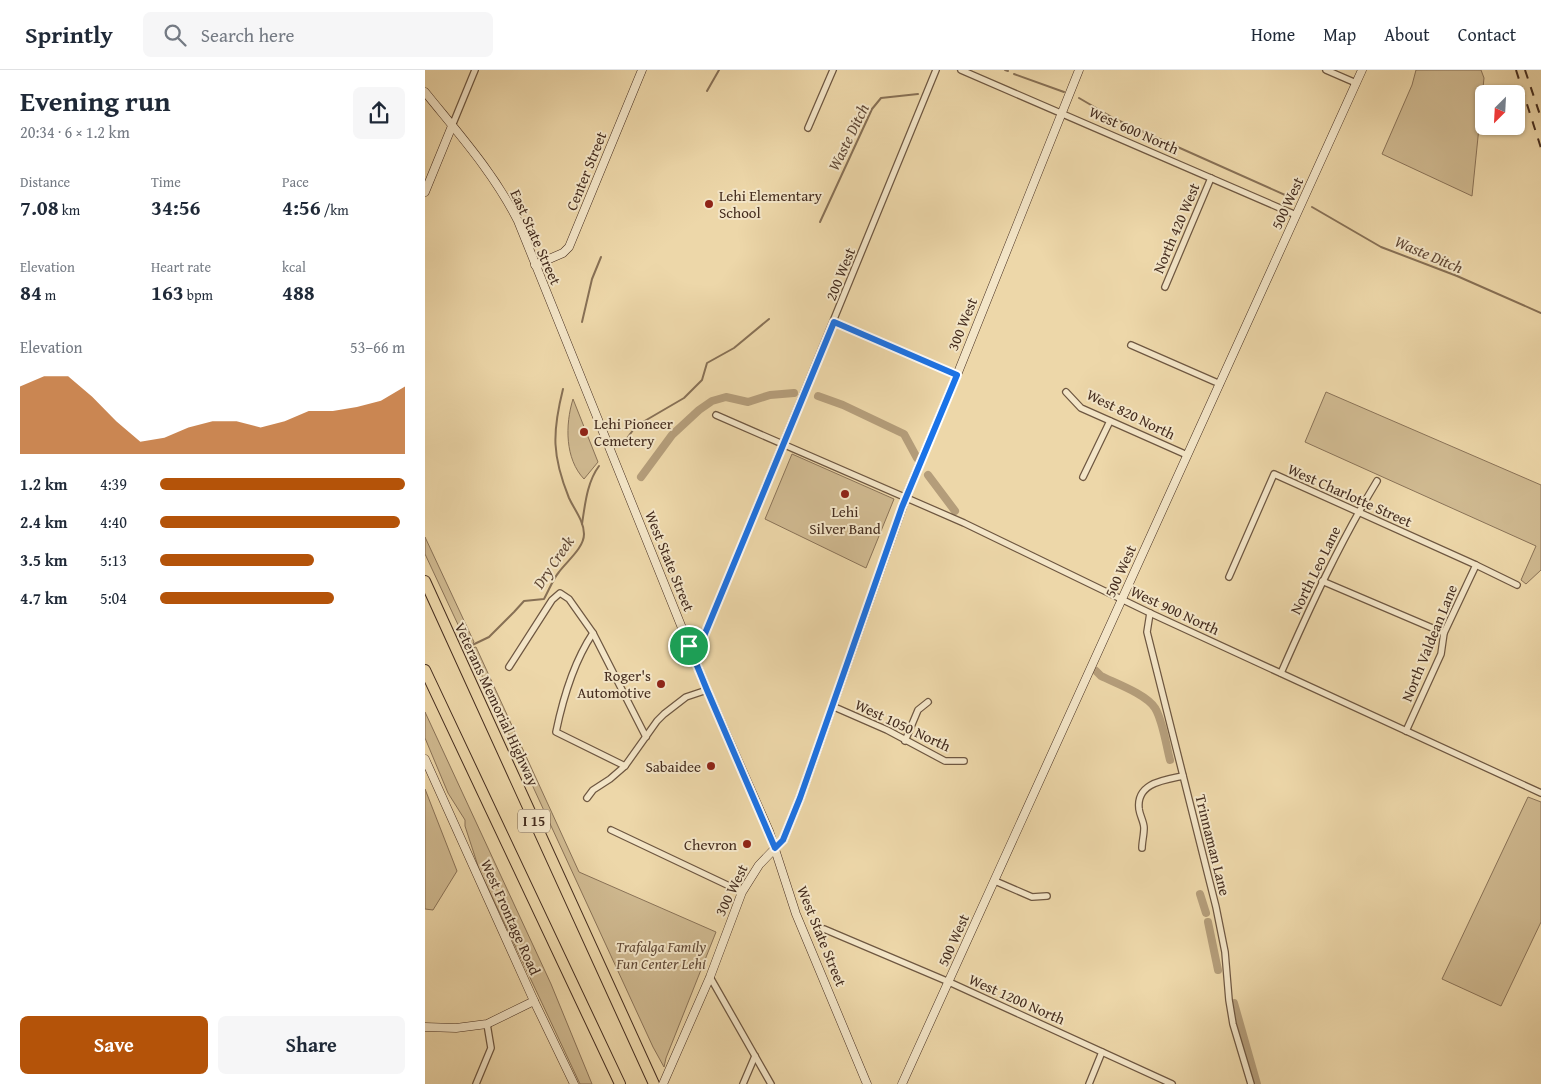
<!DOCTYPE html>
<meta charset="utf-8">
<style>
body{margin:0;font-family:"Gentium Book Plus",serif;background:#f6f6f7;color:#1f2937;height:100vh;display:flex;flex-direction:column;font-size:19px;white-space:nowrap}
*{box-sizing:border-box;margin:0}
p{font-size:16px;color:#747a83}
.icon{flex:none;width:28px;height:28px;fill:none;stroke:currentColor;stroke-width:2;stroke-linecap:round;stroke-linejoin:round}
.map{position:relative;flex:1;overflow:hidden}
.drawer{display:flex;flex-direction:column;background:#fff;width:425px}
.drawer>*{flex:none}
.needle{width:32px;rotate:204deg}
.tools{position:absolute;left:1050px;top:15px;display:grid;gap:10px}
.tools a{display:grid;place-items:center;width:50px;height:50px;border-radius:8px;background:#fff;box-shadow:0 1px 4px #0004;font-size:25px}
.pin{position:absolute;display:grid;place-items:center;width:42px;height:42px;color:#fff;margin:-21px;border:2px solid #fff;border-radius:50%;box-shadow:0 1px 5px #0007}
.round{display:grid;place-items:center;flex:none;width:52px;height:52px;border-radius:8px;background:#f6f6f7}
.head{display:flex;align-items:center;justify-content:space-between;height:85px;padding:0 20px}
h1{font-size:28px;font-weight:600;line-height:38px}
.metrics{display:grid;grid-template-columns:repeat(3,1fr);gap:8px;height:85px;padding:5px 20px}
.metrics div{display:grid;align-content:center}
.metrics b{font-size:21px;font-weight:600}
.metrics small{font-size:14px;font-weight:400}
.metrics p{font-size:14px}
.chart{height:140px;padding:10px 20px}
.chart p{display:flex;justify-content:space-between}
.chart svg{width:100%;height:90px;margin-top:5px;fill:#b45309;opacity:.7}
.button{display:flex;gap:10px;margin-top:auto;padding:10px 20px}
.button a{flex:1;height:58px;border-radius:8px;background:#b45309;color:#fff;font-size:20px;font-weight:600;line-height:58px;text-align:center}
.button a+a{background:#f6f6f7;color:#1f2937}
ul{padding:0 20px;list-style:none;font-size:16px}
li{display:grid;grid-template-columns:80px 60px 1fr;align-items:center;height:38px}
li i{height:12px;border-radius:6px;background:#b45309}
header{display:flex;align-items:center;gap:30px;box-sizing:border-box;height:70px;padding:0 25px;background:#fff;border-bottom:1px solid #e0e1e3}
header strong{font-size:24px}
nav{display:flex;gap:28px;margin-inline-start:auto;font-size:18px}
.search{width:350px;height:45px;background:#f6f6f7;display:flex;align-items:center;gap:12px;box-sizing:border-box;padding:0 18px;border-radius:8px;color:#747a83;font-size:19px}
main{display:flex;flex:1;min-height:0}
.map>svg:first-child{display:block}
</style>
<header>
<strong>Sprintly</strong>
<div class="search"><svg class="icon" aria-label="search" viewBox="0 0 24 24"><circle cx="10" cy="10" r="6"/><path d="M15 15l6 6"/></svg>Search here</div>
<nav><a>Home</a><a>Map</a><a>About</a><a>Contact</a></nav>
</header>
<main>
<section class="drawer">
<div class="head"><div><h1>Evening run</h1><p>20:34 · 6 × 1.2 km</p></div><a class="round"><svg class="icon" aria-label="share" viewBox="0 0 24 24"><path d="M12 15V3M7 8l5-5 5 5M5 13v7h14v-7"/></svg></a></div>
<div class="metrics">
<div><p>Distance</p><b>7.08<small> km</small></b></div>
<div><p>Time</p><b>34:56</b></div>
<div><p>Pace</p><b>4:56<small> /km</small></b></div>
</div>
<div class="metrics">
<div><p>Elevation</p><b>84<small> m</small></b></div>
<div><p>Heart rate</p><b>163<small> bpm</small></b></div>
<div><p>kcal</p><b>488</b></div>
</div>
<div class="chart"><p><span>Elevation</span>53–66 m</p>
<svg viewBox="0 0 160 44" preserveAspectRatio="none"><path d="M0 44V11L10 6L20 6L30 16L40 28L50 38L60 36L70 31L80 28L90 28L100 31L110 28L120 23L130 23L140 21L150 18L160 11V44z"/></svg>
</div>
<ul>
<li><b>1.2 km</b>4:39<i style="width:100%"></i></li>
<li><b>2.4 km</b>4:40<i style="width:98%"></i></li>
<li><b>3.5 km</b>5:13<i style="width:63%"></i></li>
<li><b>4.7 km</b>5:04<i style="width:71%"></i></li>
</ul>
<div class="button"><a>Save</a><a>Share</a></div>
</section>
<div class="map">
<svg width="1116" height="1014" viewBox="0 0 1116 1014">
<rect width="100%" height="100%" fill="#edd7a9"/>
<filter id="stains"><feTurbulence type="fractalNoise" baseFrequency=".004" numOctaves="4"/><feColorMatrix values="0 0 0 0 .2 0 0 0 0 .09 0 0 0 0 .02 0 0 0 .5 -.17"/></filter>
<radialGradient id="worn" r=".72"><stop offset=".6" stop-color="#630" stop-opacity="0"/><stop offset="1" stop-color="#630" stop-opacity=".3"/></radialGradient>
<!-- green -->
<g fill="#d0ba91" stroke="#8a7358">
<path d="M 991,0 L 1056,0 L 1059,8 L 1047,126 L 957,84 L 987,15 Z"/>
<path d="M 901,322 L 1116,415 L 1116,500 L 1101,514 L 1096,510 L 1111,476 L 880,372 Z"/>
<path d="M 148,329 L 173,392 L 159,409 C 140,389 140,355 148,329 Z"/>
<path d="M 367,384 L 469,429 L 441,498 L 340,449 Z"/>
<path d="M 0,467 L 49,572 L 46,575 L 47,578 L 51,577 L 154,802 L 291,862 L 241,988 L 239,997 L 228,977 L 50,591 L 0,484 Z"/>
<path d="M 0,642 L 126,914 L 167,1014 L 155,1014 L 54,799 L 40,756 L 40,750 L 23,723 L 0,668 Z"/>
<path d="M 0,719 L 32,801 L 8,840 L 0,839 Z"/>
<path d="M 1103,727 L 1116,732 L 1116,852 L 1076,936 L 1017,909 Z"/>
</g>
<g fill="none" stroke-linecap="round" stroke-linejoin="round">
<!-- stream -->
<g stroke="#877055" stroke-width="2">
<path d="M 580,0 L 583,1"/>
<path d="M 589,4 L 639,22"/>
<path d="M 282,21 L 294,0"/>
<path d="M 654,28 L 690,49 L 869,129"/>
<path d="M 887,137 L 956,177 L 1032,206 L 1116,243"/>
<path d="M 395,152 L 447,39 L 456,28 L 493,24"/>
<path d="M 157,252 L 167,209 L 176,187"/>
<path d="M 200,371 L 211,356 L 259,328 L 277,310 L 282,293 L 309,278 L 344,249"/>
<path d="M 157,454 C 160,435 162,412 174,396"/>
<path d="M 41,578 L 64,567 L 89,542 L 99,531 L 119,529 C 124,520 128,509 134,502 C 142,491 159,478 159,464 C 159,451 149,439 144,428 C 127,386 127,363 138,319"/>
</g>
<!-- canal -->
<g stroke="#b49d7a" stroke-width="8">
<path d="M 393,326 L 418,335 L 479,364 L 492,388"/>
<path d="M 503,405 L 530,441"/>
<path d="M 216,407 L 247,365 L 274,340 L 287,331 L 301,327 L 323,332 L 345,325 L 369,323"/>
<path d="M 671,601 L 676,606 C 690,613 721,624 730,638 C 738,651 741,675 745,690"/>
<path d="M 775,824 L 781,843"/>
<path d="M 783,852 L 793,900"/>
<path d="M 809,933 L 832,1014"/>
</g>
<!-- street casing -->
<g stroke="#6e5741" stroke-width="8">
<g id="street">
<path d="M 536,0 L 871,145"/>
<path d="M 901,0 L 931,13"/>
<path d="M 27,56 L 50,0"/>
<path d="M 383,58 L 408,0"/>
<path d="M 740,217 L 786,108"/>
<path d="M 409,252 L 532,305"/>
<path d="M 706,275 L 795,314"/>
<path d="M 641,322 L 656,338 L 762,385"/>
<path d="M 291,345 L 539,453 L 725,543 L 1116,723"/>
<path d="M 658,407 L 685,351"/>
<path d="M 804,507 L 849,404 L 1051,495 L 1092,515"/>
<path d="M 897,511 L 1019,563"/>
<path d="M 725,543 L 722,562 L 791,837 L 800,882 L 804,930 L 808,954 L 826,1014"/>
<path d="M 168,563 C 148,593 138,628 131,662 L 200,696"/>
<path d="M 264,576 L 271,574 L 279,566 L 511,0"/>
<path d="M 84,597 L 127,530 L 135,523 L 144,529 L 168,563 L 221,667"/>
<path d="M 856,603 C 885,537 915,472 952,411"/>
<path d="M 407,636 L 462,660 L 520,691 L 539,691"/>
<path d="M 981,661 L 1016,584 L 1019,563 L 1051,495"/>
<path d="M 480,671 L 493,640 L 503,632"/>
<path d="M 162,728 L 168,720 L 185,709 L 200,696 L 232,651 L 239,644 L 261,627 L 282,620"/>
<path d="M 186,760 L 317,822"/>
<path d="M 717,778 C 717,772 719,765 719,758 C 719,752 715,746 714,739 C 711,713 739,710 758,706"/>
<path d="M 570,811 L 607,827 L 622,826"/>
<path d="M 399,859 L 524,912 L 747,1014"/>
<path d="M 285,907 L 346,1014"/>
<path d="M 51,1014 L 66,978 L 62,954"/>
<path d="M 318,1014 L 330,986"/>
<path d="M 664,1014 L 677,982"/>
</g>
</g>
<!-- secondary casing -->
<g stroke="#442c1e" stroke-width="9">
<g id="secondary">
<path d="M 0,22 C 33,63 69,103 93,151 L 282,620 L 344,761 L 371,844 L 442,1014"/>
<path d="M 0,122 L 27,56"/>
<path d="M 110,195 L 138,183 L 144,177 L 217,0"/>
<path d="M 0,689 L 109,931 L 149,1014"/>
<path d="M 0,957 L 31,958 L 62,954 L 109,931"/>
<path d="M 238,1014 L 285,907 L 317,822 L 334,795 L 358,770 L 375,728 L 481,427 L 532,305 L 654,0"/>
<path d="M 477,1014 L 937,0"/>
</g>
</g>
<!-- highway casing -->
<g stroke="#442c1e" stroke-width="12">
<g id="highway">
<path d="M 0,511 L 229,1014"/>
<path d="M 0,600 L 195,1014"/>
</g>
</g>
<!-- street -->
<use href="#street" stroke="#f3e5c7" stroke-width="5.5"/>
<!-- secondary -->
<use href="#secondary" stroke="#f3e5c7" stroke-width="8"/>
<!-- highway -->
<use href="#highway" stroke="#edd7a9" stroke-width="10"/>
<!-- rail -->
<g stroke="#442c1e" stroke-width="2" stroke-dasharray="9 9" stroke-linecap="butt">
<path d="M 1091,0 L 1116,78"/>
<path d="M 1100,0 L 1116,48"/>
</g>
</g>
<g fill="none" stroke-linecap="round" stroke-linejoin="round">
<!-- route casing -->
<g stroke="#fff" stroke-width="10">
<path id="route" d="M 409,252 L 532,305 L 477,437 L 375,728 L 358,770 L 350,778 L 282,620 L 264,576 L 271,574 L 279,566 Z"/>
</g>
<!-- route -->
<use href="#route" stroke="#1a73e8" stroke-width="6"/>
</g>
<!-- markers -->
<g fill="#8f2418" stroke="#f3e5c7" stroke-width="2">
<circle cx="284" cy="134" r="5"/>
<circle cx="159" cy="362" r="5"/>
<circle cx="420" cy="424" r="5"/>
<circle cx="236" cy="614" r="5"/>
<circle cx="286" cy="696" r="5"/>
<circle cx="322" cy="774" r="5"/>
</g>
<g text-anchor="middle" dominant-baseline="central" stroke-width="4" stroke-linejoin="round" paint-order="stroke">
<!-- shield labels -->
<rect fill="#f3e5c7" stroke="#786451" stroke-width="1" x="93" y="739.5" width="32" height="23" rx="4"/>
<g font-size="14" font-weight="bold" fill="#442c1e">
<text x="109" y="751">I 15</text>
</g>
<!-- street labels -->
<g font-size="15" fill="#442c1e" stroke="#f3e5c7">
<text transform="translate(709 60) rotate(24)">West 600 North</text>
<text transform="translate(161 101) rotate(-68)">Center Street</text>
<text transform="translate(862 133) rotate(-65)">500 West</text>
<text transform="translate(751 158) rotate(-67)">North 420 West</text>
<text transform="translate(111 167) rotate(66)">East State Street</text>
<text transform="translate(415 204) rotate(-68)">200 West</text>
<text transform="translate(537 254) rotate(-68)">300 West</text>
<text transform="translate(706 344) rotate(26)">West 820 North</text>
<text transform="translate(925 425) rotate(24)">West Charlotte Street</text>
<text transform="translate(245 491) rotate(68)">West State Street</text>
<text transform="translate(890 500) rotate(-64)">North Leo Lane</text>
<text transform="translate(695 501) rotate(-66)">500 West</text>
<text transform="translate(750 540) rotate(25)">West 900 North</text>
<text transform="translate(1004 573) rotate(-68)">North Valdean Lane</text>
<text transform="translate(72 634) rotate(65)">Veterans Memorial Highway</text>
<text transform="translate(478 655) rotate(25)">West 1050 North</text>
<text transform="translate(788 775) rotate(76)">Trinnaman Lane</text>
<text transform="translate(306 820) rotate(-64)">300 West</text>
<text transform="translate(86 847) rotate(66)">West Frontage Road</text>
<text transform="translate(397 866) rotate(68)">West State Street</text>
<text transform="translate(528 870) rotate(-66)">500 West</text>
<text transform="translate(592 929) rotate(24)">West 1200 North</text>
</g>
<!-- poi labels -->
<g font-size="15" fill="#442c1e" stroke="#f3e5c7" text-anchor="end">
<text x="294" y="125" text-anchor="start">Lehi Elementary<tspan x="294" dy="17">School</tspan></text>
<text x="169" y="353" text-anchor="start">Lehi Pioneer<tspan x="169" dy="17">Cemetery</tspan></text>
<text x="420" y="441" text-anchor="middle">Lehi<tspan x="420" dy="17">Silver Band</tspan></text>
<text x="226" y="605">Roger's<tspan x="226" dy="17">Automotive</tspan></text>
<text x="276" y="696">Sabaidee</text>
<text x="312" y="774">Chevron</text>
</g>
<!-- park labels -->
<g font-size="15" font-style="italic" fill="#604835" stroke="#f3e5c7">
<text x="236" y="876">Trafalga Family<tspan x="236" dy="17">Fun Center Lehi</tspan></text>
</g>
<!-- water labels -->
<g font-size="16" font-style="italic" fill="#604835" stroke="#f3e5c7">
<text transform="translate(423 67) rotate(-64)">Waste Ditch</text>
<text transform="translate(1004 184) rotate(23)">Waste Ditch</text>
<text transform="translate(128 492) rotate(-56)">Dry Creek</text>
</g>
</g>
<rect width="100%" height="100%" filter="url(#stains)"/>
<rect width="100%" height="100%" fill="url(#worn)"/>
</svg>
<div class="tools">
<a><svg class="needle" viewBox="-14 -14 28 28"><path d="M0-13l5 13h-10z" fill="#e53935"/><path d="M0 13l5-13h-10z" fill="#747a83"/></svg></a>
</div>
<div class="pin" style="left:264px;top:576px;background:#1e9e55"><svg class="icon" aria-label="arrive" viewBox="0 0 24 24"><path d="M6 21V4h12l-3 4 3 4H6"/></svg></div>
</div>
</main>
